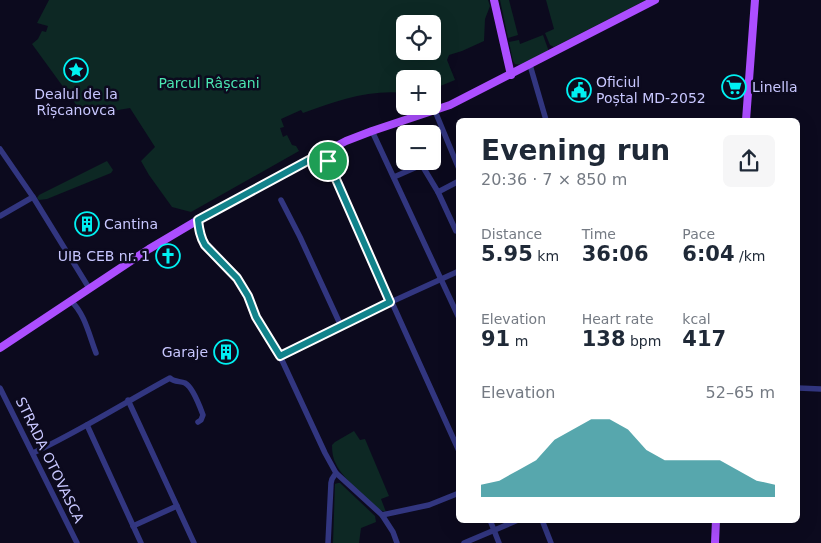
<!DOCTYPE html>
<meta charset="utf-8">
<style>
body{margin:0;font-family:"DejaVu Sans",sans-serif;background:#f6f6f7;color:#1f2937;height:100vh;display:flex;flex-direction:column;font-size:19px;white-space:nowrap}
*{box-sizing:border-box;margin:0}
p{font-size:16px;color:#747a83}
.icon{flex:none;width:28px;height:28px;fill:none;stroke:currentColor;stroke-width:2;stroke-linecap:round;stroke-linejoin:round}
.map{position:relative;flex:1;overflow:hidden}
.details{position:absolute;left:456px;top:118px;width:344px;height:405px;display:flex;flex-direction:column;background:#fff;border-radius:8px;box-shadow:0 5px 20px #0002}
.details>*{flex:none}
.tools{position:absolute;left:396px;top:15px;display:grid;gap:10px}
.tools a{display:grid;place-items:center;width:45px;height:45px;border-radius:8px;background:#fff;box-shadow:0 5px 20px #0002;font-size:25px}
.pin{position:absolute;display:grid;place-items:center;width:42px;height:42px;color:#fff;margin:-21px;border:2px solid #fff;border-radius:50%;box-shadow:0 1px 5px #0007}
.round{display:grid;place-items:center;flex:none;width:52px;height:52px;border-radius:8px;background:#f6f6f7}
.head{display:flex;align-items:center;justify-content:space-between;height:85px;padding:0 25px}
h1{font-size:28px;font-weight:700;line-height:38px}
.stats{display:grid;grid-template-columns:repeat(3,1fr);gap:8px;height:85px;padding:5px 25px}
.stats div{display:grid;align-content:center}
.stats b{font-size:21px;font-weight:700}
.stats small{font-size:14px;font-weight:400}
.stats p{font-size:14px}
.chart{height:140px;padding:10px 25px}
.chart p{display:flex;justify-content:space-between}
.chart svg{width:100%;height:90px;margin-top:5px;fill:#11838b;opacity:.7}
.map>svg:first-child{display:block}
</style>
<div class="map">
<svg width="821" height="543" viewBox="0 0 821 543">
<rect width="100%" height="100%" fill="#0c0a1e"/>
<!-- green -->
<g fill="#0d2824" fill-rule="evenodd">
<path d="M 49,0 L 488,0 L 490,6 L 485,19 L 484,41 L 462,51 L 449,55 L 447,60 L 455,80 L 433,89 L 432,79 L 405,79 L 405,93 C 370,89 335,101 303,113 L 301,110 L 281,119 L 284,127 L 280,128 L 283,137 L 287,135 L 292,145 L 296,146 L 299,151 L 191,212 L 172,207 L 149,175 L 141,161 L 155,147 L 130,108 L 112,111 L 108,111 L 103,114 C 99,112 85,109 80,110 L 32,44 L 38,39 L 42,31 L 46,32 L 48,26 L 37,23 ZM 405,24 L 432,24 L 432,51 L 405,51 Z"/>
<path d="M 500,0 L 509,0 L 518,35 L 508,38 Z"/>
<path d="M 546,0 L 646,0 L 554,47 L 550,45 L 545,33 L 554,29 Z"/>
<path d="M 543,35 L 548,49 L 548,51 L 521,65 L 515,64 L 513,61 L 509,42 L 519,40 L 520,44 Z"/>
<path d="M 107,161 L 113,170 L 111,173 L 47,199 L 39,200 L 37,198 L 39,195 Z"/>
<path d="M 354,431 L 360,440 L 365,439 L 389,496 L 381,499 L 386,512 L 380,510 C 368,499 342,478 336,464 C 333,459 332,452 332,445 L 335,442 Z"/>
<path d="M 338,483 L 340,483 L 375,516 L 376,522 L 361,528 L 359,543 L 333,543 L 335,484 Z"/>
</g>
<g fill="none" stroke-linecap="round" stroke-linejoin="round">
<!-- minor -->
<g stroke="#323680" stroke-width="5.5">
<path d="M 530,65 L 546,120"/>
<path d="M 435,111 L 459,169"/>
<path d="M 372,131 L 459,318"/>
<path d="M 0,149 L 33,197 L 89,288"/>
<path d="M 324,152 L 459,451"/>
<path d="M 394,177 L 419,166 L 423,167 L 438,192 L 459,181"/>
<path d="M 438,192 L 456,231 L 459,232"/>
<path d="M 281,200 L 300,237 L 341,326"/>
<path d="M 0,216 L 33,197"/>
<path d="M 198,220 C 199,229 200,237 205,245 L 237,278 L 243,287 L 256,317 L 280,356 L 325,453 L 336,473 L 382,515 L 393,532 L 397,543"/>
<path d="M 71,301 C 85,314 89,335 96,353"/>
<path d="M 280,356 L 391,302 L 459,271"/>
<path d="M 0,388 L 77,543"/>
<path d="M 798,388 L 821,389"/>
<path d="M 128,400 L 194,543"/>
<path d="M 87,425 L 141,543"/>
<path d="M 33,453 C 80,431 124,403 170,378 C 174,382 180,381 185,383 C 193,387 200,407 203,415 L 201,420 L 198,422"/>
<path d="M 382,515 L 429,505 L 459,493"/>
<path d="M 490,520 L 499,543"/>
<path d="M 542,520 L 551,543"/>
<path d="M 133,526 L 177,506"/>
<path d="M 328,543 L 331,483 L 332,479 L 336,473"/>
<path d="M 464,543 L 518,520"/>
</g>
<!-- major -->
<g stroke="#ac4eff" stroke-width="8">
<path d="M 494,0 L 511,75"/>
<path d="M 746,120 L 755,0"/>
<path d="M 0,348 L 149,249 L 198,220 L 260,186 L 346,141 L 372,131 L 450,105 L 655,0"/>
<path d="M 715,543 L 716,520"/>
</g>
</g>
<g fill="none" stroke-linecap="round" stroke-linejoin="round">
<!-- route casing -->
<g stroke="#fff" stroke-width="10">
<path id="route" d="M 324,152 L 390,302 L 280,356 L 256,317 L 248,296 L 237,278 L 205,245 C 200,237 199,229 198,220 Z"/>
</g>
<!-- route -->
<use href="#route" stroke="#11838b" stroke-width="6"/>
</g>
<!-- icons -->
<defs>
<g id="sight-ring" transform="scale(1.25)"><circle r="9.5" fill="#0c0a1e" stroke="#00f1f2" stroke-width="1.5"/><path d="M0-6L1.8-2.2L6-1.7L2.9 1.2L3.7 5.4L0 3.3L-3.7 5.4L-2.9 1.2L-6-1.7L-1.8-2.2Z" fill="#00f1f2"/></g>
<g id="supermarket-ring" transform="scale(1.25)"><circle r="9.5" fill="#0c0a1e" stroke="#00f1f2" stroke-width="1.5"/><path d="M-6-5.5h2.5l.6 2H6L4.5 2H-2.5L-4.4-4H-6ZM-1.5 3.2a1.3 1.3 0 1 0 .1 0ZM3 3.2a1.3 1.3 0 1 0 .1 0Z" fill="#00f1f2"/></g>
<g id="civic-ring" transform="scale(1.25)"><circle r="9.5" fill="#0c0a1e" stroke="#00f1f2" stroke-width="1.5"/><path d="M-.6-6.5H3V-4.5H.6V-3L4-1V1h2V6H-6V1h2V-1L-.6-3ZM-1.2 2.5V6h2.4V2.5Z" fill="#00f1f2"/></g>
<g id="building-ring" transform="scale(1.25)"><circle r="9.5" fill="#0c0a1e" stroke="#00f1f2" stroke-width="1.5"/><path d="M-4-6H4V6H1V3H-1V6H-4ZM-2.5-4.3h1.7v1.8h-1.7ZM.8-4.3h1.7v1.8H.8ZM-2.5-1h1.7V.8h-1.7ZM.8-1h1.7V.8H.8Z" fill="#00f1f2"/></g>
<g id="church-ring" transform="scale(1.25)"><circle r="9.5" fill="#0c0a1e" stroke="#00f1f2" stroke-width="1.5"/><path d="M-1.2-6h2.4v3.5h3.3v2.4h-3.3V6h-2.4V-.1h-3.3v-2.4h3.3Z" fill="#00f1f2"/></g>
</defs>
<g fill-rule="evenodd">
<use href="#sight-ring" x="76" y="70"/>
<use href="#supermarket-ring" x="734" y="87"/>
<use href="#civic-ring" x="579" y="90"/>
<use href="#building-ring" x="87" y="224"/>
<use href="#church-ring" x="168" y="256"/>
<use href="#building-ring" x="226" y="352"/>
</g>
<g text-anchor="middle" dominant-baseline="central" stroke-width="5" stroke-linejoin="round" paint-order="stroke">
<!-- poi labels -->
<g font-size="14" fill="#c8c7ff" stroke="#0c0a1e" text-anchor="start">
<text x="596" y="82">Oficiul<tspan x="596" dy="16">Poștal MD-2052</tspan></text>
<text x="752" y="87">Linella</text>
<text x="76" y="94" text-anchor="middle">Dealul de la<tspan x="76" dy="16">Rîșcanovca</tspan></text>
<text x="104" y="224">Cantina</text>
<text x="150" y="256" text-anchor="end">UIB CEB nr. 1</text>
<text x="208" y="352" text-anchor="end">Garaje</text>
</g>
<!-- park labels -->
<g font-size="14" fill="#4be6b1" stroke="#0c0a1e">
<text x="209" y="83">Parcul Râșcani</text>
</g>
<!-- street labels -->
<g font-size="14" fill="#c8c7ff" stroke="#0c0a1e">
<text transform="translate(50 460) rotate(64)">STRADA OTOVASCA</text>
</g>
</g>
</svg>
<div class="tools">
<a><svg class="icon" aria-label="locate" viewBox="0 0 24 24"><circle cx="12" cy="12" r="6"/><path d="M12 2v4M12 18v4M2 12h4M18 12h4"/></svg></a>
<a>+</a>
<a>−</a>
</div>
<div class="pin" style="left:328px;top:161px;background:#1e9e55"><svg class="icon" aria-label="arrive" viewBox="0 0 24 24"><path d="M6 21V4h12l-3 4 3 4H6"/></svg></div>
<section class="details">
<div class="head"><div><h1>Evening run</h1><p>20:36 · 7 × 850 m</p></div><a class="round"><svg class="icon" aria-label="share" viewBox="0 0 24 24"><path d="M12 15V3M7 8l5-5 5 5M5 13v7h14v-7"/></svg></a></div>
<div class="stats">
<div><p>Distance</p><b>5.95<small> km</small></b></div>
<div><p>Time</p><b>36:06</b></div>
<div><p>Pace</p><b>6:04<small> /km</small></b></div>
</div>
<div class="stats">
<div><p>Elevation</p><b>91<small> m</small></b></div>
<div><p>Heart rate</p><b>138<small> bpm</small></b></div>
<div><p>kcal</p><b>417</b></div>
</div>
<div class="chart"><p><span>Elevation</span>52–65 m</p>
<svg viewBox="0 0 160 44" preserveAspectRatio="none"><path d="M0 44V38L10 36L20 31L30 26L40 16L50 11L60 6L70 6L80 11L90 21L100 26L110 26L120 26L130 26L140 31L150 36L160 38V44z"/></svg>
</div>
</section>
</div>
